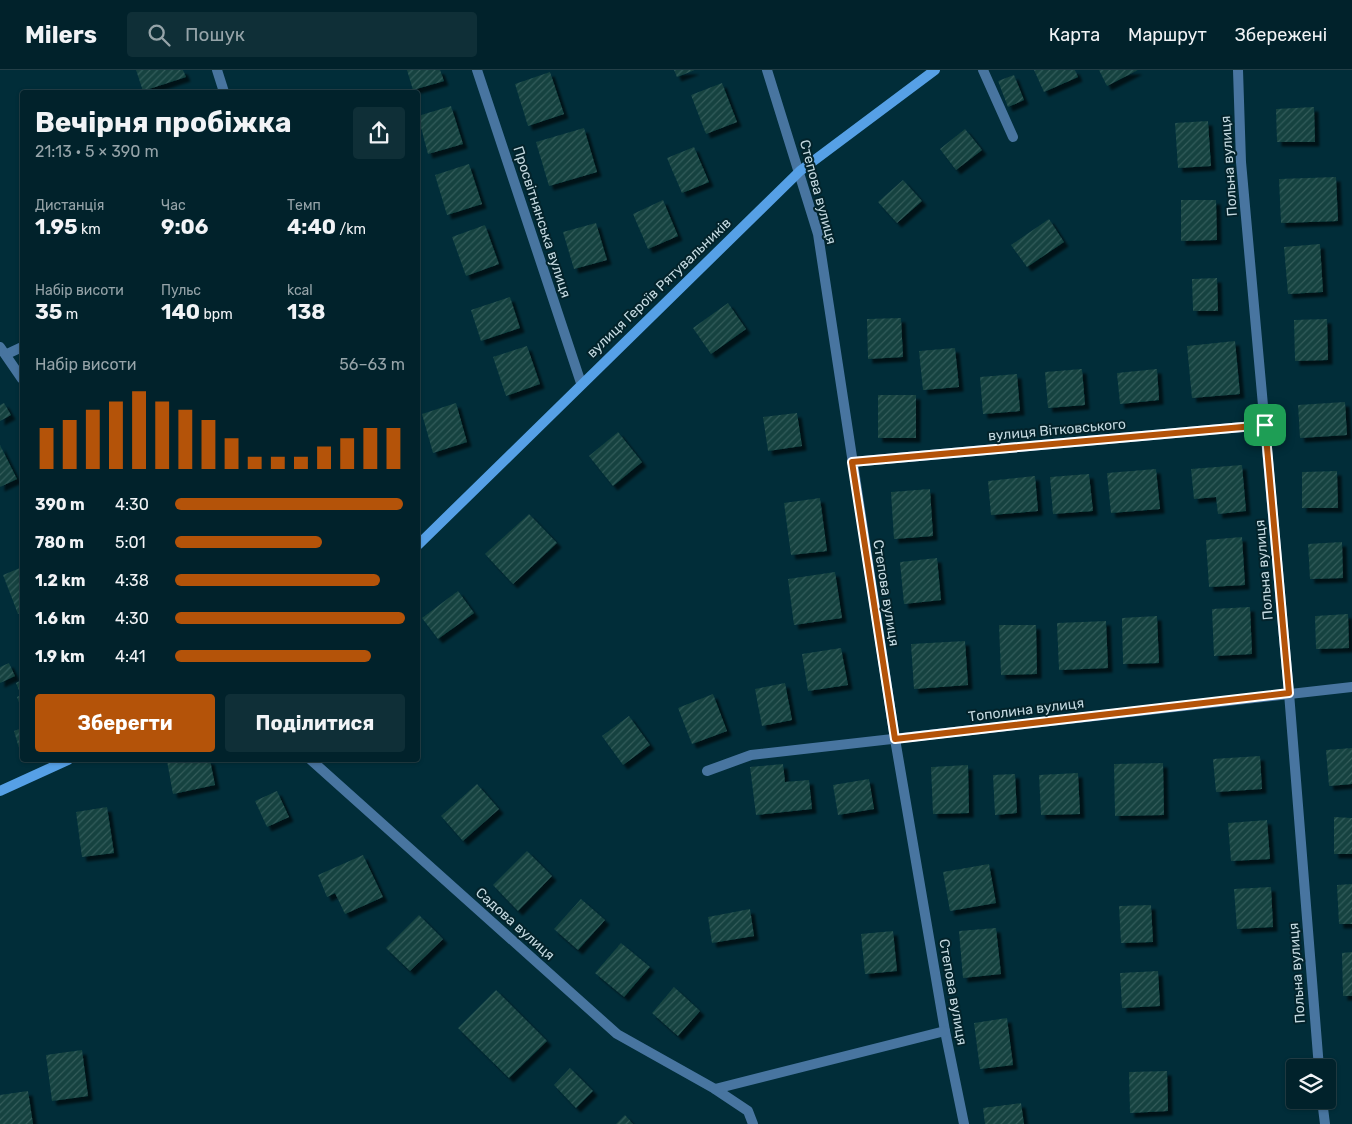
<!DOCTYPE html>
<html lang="uk">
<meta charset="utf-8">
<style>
body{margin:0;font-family:Rubik,sans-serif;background:#0f2f37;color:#f1f3f6;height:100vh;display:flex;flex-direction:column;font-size:19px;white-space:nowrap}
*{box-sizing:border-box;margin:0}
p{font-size:16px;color:#96a4a9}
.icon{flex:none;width:28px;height:28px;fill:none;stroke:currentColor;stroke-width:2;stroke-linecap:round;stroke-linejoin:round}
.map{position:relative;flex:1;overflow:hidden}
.details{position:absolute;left:20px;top:20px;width:400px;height:672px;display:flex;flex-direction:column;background:#01222b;border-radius:5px;box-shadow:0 1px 4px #0004,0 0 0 1px #233f47}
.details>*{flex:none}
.controls{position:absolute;left:1286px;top:989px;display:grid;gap:10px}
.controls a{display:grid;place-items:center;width:50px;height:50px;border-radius:5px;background:#01222b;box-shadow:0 1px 4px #0004,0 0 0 1px #233f47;font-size:25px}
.pin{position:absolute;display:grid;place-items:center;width:42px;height:42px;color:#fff;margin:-21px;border-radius:10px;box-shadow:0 2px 8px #0006}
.round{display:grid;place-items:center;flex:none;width:52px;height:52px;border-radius:5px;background:#0f2f37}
.overview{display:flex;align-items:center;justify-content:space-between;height:85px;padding:0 15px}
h1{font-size:28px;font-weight:700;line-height:38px}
.metrics{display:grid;grid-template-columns:repeat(3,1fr);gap:8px;height:85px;padding:5px 15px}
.metrics div{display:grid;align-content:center}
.metrics b{font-size:21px;font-weight:700}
.metrics small{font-size:14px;font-weight:400}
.metrics p{font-size:14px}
.chart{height:140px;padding:10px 15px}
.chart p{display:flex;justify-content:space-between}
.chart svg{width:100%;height:90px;margin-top:5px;stroke:#b45309;stroke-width:6}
.button{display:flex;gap:10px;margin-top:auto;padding:10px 15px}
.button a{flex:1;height:58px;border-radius:5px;background:#b45309;color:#fff;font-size:20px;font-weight:700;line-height:58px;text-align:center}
.button a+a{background:#0f2f37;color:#f1f3f6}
ul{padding:0 15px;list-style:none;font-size:16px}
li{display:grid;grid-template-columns:80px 60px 1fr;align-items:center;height:38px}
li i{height:12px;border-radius:6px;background:#b45309}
header{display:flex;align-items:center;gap:30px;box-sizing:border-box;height:70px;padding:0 25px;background:#01222b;border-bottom:1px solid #233f47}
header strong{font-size:24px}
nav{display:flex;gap:28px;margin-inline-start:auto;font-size:18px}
.search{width:350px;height:45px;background:#0f2f37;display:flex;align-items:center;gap:12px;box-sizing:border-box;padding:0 18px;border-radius:5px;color:#96a4a9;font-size:19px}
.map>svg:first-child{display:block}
</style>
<header>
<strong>Milers</strong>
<div class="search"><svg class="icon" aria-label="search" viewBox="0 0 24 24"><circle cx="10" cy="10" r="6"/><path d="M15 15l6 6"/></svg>Пошук</div>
<nav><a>Карта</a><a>Маршрут</a><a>Збережені</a></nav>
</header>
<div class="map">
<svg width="1352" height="1054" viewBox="0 0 1352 1054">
<defs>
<pattern id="building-hatch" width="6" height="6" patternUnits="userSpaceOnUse" patternTransform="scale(1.25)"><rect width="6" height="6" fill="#144240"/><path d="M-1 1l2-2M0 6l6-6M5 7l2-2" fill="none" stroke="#355d5b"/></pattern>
<filter id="shadow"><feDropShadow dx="4.5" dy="4.5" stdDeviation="1" flood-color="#0009"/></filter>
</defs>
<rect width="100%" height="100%" fill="#012d39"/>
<!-- building -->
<g fill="url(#building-hatch)" filter="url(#shadow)">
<path d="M 136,0 L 183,0 L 186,7 L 143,21 Z"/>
<path d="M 407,0 L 440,0 L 444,11 L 413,20 Z"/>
<path d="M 674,0 L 695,0 L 677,7 Z"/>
<path d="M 1034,0 L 1075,0 L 1078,7 L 1044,22 Z"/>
<path d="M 1099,0 L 1138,0 L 1107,16 Z"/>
<path d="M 550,2 L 564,44 L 528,56 L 515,14 Z"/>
<path d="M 1014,5 L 1024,30 L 1008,37 L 998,11 Z"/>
<path d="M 722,13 L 737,52 L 706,64 L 691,25 Z"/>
<path d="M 451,36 L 463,74 L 428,84 L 418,46 Z"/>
<path d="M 1314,37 L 1315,72 L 1277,72 L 1276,39 Z"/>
<path d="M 1208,51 L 1211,96 L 1178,98 L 1175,53 Z"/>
<path d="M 584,58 L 597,102 L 549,116 L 536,72 Z"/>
<path d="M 965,59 L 982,80 L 956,100 L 940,79 Z"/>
<path d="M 694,77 L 709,112 L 682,123 L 667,88 Z"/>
<path d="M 469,94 L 482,134 L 447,145 L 435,105 Z"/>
<path d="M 1336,107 L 1338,151 L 1281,153 L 1279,109 Z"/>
<path d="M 903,110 L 922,131 L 897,153 L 878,132 Z"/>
<path d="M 663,130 L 678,166 L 648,179 L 633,144 Z"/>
<path d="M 1181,130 L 1216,130 L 1217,170 L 1181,171 Z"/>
<path d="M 1049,149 L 1064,172 L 1027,197 L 1011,175 Z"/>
<path d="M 596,153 L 607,190 L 574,199 L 563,162 Z"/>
<path d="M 485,155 L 499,194 L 466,206 L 452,167 Z"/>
<path d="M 1320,174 L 1323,222 L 1288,224 L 1284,177 Z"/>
<path d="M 1217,208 L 1218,241 L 1193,241 L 1192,209 Z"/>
<path d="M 510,227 L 520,258 L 481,271 L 471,240 Z"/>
<path d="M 728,233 L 746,259 L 711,284 L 693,258 Z"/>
<path d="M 901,248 L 903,287 L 868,289 L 867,249 Z"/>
<path d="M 1327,249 L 1328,290 L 1295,291 L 1294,250 Z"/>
<path d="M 1235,271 L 1240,324 L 1192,328 L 1187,276 Z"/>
<path d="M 527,276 L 540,314 L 506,326 L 493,287 Z"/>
<path d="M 955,278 L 959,317 L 923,320 L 919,281 Z"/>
<path d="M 1082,299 L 1085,335 L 1048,338 L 1045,302 Z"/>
<path d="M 1157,299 L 1159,330 L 1120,334 L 1117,303 Z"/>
<path d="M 1017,304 L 1020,341 L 983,344 L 980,307 Z"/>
<rect x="878" y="325" width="38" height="43"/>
<path d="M 1345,332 L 1347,365 L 1300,368 L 1298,335 Z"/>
<path d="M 4,333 L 11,345 L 0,351 L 0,335 Z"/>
<path d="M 456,333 L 467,372 L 433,383 L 422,344 Z"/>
<path d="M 797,343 L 802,376 L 768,381 L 763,347 Z"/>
<path d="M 618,362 L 642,392 L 613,416 L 589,386 Z"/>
<path d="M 0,375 L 17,409 L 0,417 Z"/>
<path d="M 1242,395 L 1246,441 L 1218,444 L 1216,427 L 1194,429 L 1191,399 Z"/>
<path d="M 1156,399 L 1160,439 L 1111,443 L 1107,403 Z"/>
<path d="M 1337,401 L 1338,438 L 1302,438 L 1302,402 Z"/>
<path d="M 1089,404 L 1093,441 L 1053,444 L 1050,407 Z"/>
<path d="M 1035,406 L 1038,441 L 991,445 L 988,411 Z"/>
<path d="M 930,419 L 933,466 L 894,469 L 891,422 Z"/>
<path d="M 820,428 L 827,481 L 791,485 L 784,433 Z"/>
<path d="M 529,444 L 557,473 L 513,514 L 485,484 Z"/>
<path d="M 1242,467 L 1245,515 L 1209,517 L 1206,470 Z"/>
<path d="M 1342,472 L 1343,508 L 1310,509 L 1308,474 Z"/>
<path d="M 937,488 L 941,530 L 904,534 L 900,492 Z"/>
<path d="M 20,498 L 22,506 L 22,542 L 18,544 L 3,505 Z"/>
<path d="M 835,502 L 842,548 L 794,555 L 788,509 Z"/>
<path d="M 458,521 L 474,543 L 438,569 L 422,548 Z"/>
<path d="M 1250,537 L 1252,584 L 1214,586 L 1212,539 Z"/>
<path d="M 1348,544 L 1349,578 L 1316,579 L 1315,546 Z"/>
<path d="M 1157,546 L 1159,593 L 1123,594 L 1122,548 Z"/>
<path d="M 1106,551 L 1108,598 L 1059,600 L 1057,553 Z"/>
<path d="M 999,555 L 1036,555 L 1037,604 L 1001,605 Z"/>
<path d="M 965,571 L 968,615 L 914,619 L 911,574 Z"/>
<path d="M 841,578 L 848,615 L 808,621 L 802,584 Z"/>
<path d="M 9,593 L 15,606 L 0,613 L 0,597 Z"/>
<path d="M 22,610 L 22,641 L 17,627 L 21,625 L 16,613 Z"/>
<path d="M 785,613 L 792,650 L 762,656 L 755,619 Z"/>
<path d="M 713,624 L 727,661 L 692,674 L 678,638 Z"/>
<path d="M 629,646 L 650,675 L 623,695 L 602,666 Z"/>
<path d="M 22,658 L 22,677 L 19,678 L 14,661 Z"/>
<path d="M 1352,678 L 1352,714 L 1329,716 L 1326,680 Z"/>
<path d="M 1260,686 L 1262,719 L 1216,722 L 1213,689 Z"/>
<path d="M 173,690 L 210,690 L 215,715 L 173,724 L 167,691 Z"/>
<path d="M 1163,693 L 1164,745 L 1115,746 L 1114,694 Z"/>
<path d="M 783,694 L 785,712 L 809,710 L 812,739 L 756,745 L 750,697 Z"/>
<path d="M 968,695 L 969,743 L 933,744 L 931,697 Z"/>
<path d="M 1078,703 L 1080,744 L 1041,745 L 1039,705 Z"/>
<path d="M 1015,704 L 1017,743 L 995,745 L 993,705 Z"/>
<path d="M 869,709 L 874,739 L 838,745 L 833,715 Z"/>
<path d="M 477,714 L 499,739 L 463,771 L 441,746 Z"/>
<path d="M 277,721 L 289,747 L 267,757 L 255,731 Z"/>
<path d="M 107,737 L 114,783 L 82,787 L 76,742 Z"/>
<path d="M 1334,747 L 1352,748 L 1352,784 L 1334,784 Z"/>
<path d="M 1267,750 L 1270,789 L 1231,791 L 1228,753 Z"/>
<path d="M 527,781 L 552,806 L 518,841 L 493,815 Z"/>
<path d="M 363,785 L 383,827 L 345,844 L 335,823 L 327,827 L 318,805 Z"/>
<path d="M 989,794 L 996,833 L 950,841 L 943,802 Z"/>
<path d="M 1352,814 L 1352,854 L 1339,854 L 1337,815 Z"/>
<path d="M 1271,817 L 1273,857 L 1237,859 L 1234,819 Z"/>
<path d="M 581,829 L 605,850 L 578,880 L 554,859 Z"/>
<path d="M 1151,835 L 1153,872 L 1121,873 L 1119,836 Z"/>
<path d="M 750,839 L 754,866 L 712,873 L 708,847 Z"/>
<path d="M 419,845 L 443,869 L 410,901 L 386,878 Z"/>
<path d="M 996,858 L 1001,904 L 963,908 L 959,861 Z"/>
<path d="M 893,861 L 897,901 L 865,904 L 861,864 Z"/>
<path d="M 621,873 L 650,897 L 624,927 L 595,903 Z"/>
<path d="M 1352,882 L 1352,926 L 1343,926 L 1342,883 Z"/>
<path d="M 1158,901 L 1160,936 L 1122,938 L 1120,903 Z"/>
<path d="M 674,917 L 700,941 L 678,966 L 652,943 Z"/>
<path d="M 496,920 L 547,971 L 509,1008 L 458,958 Z"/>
<path d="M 1007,948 L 1013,995 L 980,999 L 974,953 Z"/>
<path d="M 82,980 L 88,1026 L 52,1031 L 46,985 Z"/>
<path d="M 570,998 L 593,1021 L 576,1038 L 554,1015 Z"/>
<path d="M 1167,1001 L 1168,1041 L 1130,1043 L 1129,1002 Z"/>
<path d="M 28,1021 L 33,1054 L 0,1054 L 0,1025 Z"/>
<path d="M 1021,1033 L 1024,1054 L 985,1054 L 983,1038 Z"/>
<path d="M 625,1045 L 633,1054 L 616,1054 Z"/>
</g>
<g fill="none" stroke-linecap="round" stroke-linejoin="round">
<!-- lane -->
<path stroke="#4875a0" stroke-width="10" d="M 983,0 L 1013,67"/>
<!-- street -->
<g stroke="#4875a0" stroke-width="10">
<path d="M 217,0 L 224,22"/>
<path d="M 477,0 L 581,313"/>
<path d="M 767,0 L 818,164 L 895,669 L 945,961 L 964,1054"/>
<path d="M 1238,0 L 1241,92 L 1289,623 L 1319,998"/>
<path d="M 0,277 L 22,309"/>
<path d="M 7,284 L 22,277"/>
<path d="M 852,392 L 1265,355"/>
<path d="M 311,690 L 617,964 L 715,1019 L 748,1041 L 753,1054"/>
<path d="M 707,701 L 751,685 L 1352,617"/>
<path d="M 715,1019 L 945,961"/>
<path d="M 1322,1030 L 1325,1054"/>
</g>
<!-- secondary -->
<g stroke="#56a0e6" stroke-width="10">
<path d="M 418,475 L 800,101 L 935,0"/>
<path d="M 0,721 L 68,690"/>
</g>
</g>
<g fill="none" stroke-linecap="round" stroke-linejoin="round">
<!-- route casing -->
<g stroke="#fff" stroke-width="10">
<path id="route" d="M 1265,355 L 1289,623 L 895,669 L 852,392 Z"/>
</g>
<!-- route -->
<use href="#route" stroke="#b45309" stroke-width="6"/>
</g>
<g text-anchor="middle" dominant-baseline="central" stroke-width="4" stroke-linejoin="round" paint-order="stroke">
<!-- street labels -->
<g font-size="14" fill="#c4d9e0" stroke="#03232b">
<text transform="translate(1229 96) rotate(-94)">Польна вулиця</text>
<text transform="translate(818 122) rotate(75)">Степова вулиця</text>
<text transform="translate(542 152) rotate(72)">Просвітнянська вулиця</text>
<text transform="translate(659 218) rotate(-44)">вулиця Героїв Рятувальників</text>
<text transform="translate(1057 360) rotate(-5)">вулиця Вітковського</text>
<text transform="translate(1264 500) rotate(-95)">Польна вулиця</text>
<text transform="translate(886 523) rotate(81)">Степова вулиця</text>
<text transform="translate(1026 640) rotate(-7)">Тополина вулиця</text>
<text transform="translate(515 854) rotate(42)">Садова вулиця</text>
<text transform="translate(1297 903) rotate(-94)">Польна вулиця</text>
<text transform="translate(953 922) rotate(80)">Степова вулиця</text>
</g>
</g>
</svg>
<div class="controls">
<a><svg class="icon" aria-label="layers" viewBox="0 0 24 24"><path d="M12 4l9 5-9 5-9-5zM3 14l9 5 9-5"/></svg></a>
</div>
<div class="pin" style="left:1265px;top:355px;background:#1e9e55"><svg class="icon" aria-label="arrive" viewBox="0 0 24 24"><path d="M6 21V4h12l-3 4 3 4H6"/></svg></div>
<section class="details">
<div class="overview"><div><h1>Вечірня пробіжка</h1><p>21:13 · 5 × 390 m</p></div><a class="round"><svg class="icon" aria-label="share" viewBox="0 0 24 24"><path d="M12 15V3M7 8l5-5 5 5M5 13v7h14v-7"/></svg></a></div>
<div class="metrics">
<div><p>Дистанція</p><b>1.95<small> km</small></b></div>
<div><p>Час</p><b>9:06</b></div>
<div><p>Темп</p><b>4:40<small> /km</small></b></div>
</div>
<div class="metrics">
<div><p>Набір висоти</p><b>35<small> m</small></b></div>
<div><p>Пульс</p><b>140<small> bpm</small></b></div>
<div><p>kcal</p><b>138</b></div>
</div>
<div class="chart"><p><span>Набір висоти</span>56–63 m</p>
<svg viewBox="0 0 160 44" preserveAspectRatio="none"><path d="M5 44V24M15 44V20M25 44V15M35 44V11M45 44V6M55 44V11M65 44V15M75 44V20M85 44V29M95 44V38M105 44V38M115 44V38M125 44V33M135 44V29M145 44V24M155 44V24"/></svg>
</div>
<ul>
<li><b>390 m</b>4:30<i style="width:99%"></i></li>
<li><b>780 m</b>5:01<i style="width:64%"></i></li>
<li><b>1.2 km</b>4:38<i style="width:89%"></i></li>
<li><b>1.6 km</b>4:30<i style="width:100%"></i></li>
<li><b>1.9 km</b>4:41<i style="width:85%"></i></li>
</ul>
<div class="button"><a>Зберегти</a><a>Поділитися</a></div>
</section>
</div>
